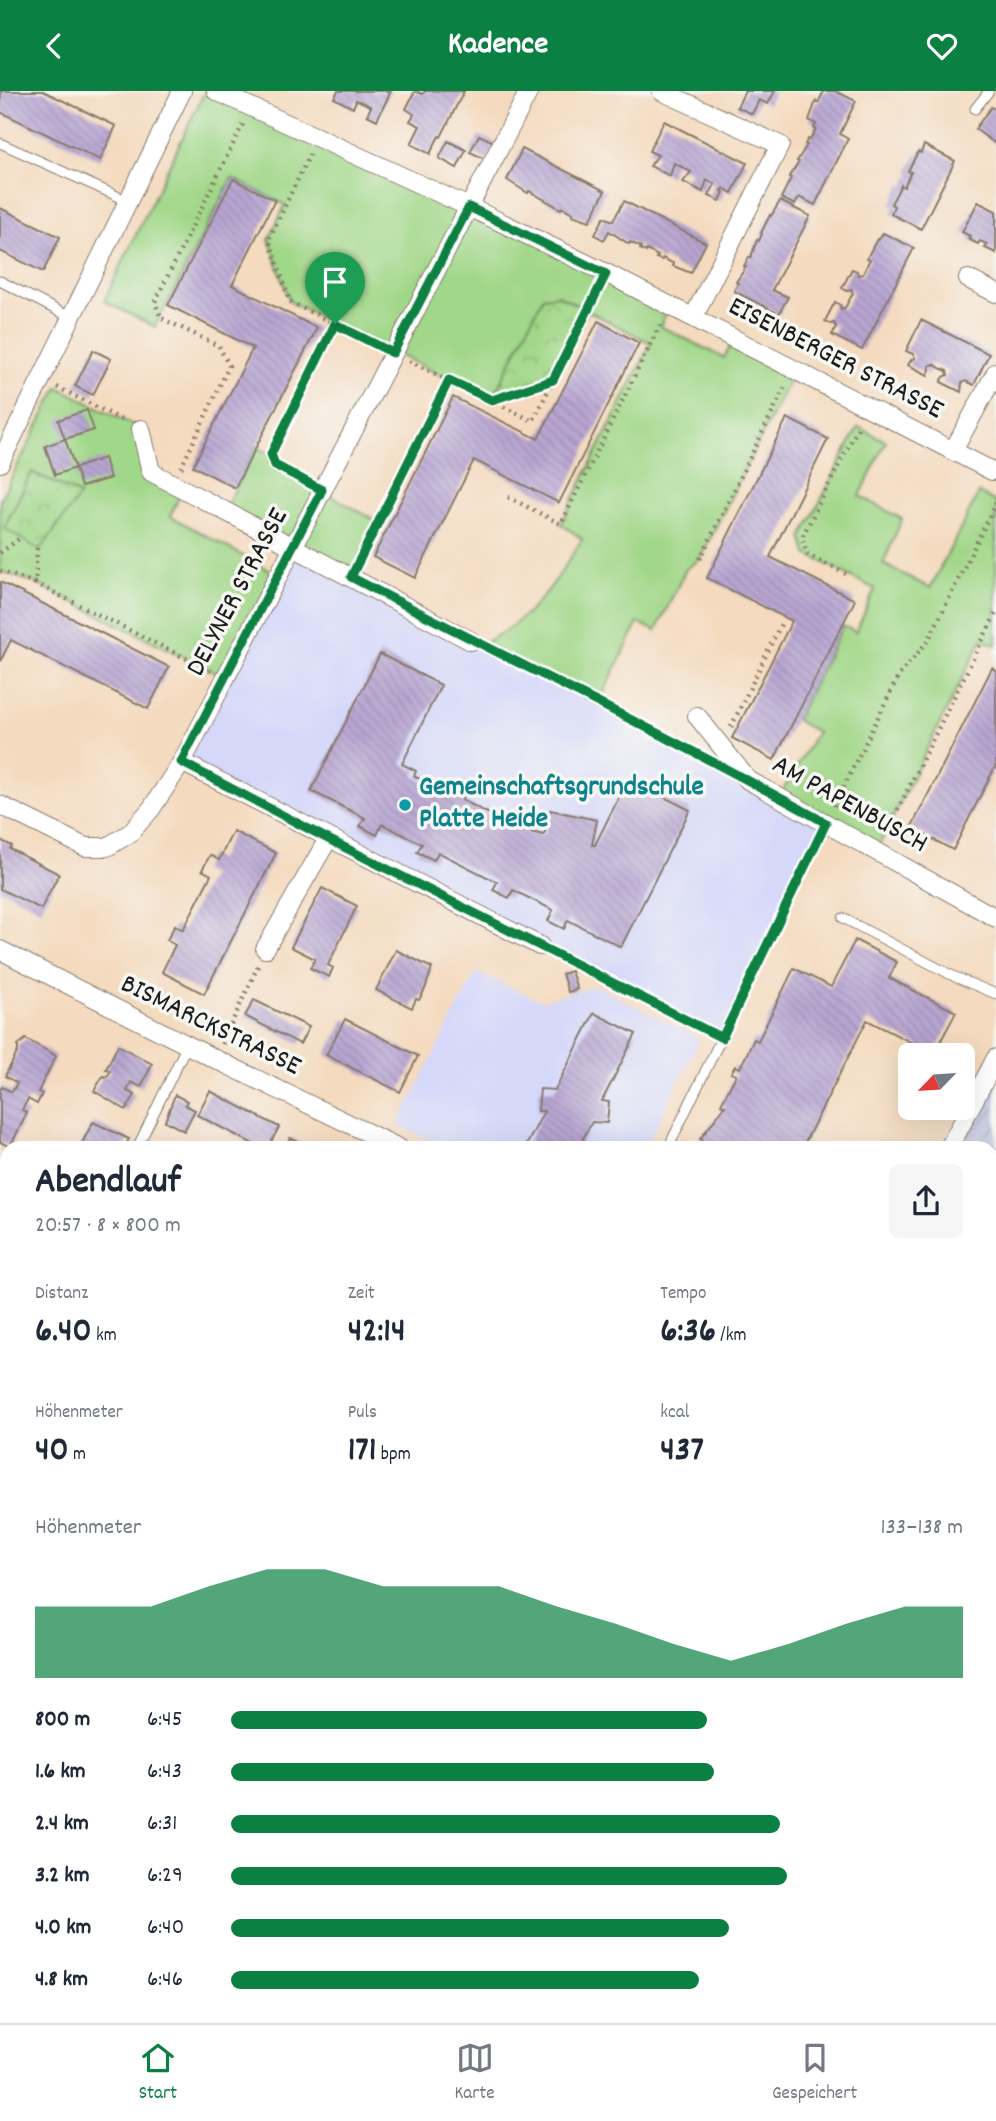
<!DOCTYPE html>
<html lang="de">
<meta charset="utf-8">
<style>
body{margin:0;font-family:Dekko,sans-serif;background:#f6f6f7;color:#1f2937;height:100vh;display:flex;flex-direction:column;font-size:26px;white-space:nowrap}
*{box-sizing:border-box;margin:0}
p{font-size:23px;color:#747a83}
.icon{flex:none;width:38px;height:38px;fill:none;stroke:currentColor;stroke-width:2;stroke-linecap:round;stroke-linejoin:round}
.map{position:relative;flex:1;overflow:hidden}
.sheet{position:absolute;left:0px;top:1050px;width:998px;height:882px;display:flex;flex-direction:column;background:#fff;border-radius:21px 21px 0 0;box-shadow:0 7px 28px #0002}
.sheet>*{flex:none}
.needle{width:46px;rotate:245deg}
.buttons{position:absolute;left:898px;top:952px;display:grid;gap:14px}
.buttons a{display:grid;place-items:center;width:77px;height:77px;border-radius:10px;background:#fff;box-shadow:0 7px 28px #0002;font-size:35px}
.pin{position:absolute;display:grid;place-items:center;width:60px;height:60px;color:#fff;margin:-72px -30px;border-radius:50% 50% 50% 0;rotate:-45deg;box-shadow:0 0 7px #0007}
.pin .icon{rotate:45deg}
.round{display:grid;place-items:center;flex:none;width:74px;height:74px;border-radius:10px;background:#f6f6f7}
.overview{display:flex;align-items:center;justify-content:space-between;height:119px;padding:0 35px}
h1{font-size:38px;font-weight:700;line-height:52px}
.metrics{display:grid;grid-template-columns:repeat(3,1fr);gap:10px;height:119px;padding:7px 35px}
.metrics div{display:grid;align-content:center}
.metrics b{font-size:35px;font-weight:700}
.metrics small{font-size:19px;font-weight:400}
.metrics p{font-size:19px}
.chart{height:196px;padding:14px 35px}
.chart p{display:flex;justify-content:space-between}
.chart svg{width:100%;height:126px;margin-top:7px;fill:#0b8043;opacity:.7}
ul{padding:0 35px;list-style:none;font-size:23px}
li{display:grid;grid-template-columns:112px 84px 1fr;align-items:center;height:52px}
li i{height:18px;border-radius:9px;background:#0b8043}
header{display:flex;justify-content:space-between;align-items:center;height:91px;padding:0 35px;background:#0b8043;color:#fff;font-size:32px;font-weight:700}
.tab-bar{display:flex;justify-content:space-around;align-items:center;height:98px;border-top:2px solid #e0e1e3;background:#fff;font-size:19px;color:#747a83}
.tab-bar a{display:grid;justify-items:center;gap:4px}
.tab-bar .selected{color:#0b8043}
.map>svg:first-child{display:block}
</style>
<header><svg class="icon" aria-label="back" viewBox="0 0 24 24"><path d="M15 5l-7 7 7 7"/></svg>Kadence<svg class="icon" aria-label="heart" viewBox="0 0 24 24"><path d="M12 20l-8-8c-3-5 5-10 8-4 3-6 11-1 8 4z"/></svg></header>
<div class="map">
<svg width="996" height="1932" viewBox="0 0 996 1932">
<defs>
<pattern id="industrial-furrows" width="10" height="10" patternUnits="userSpaceOnUse" patternTransform="scale(1.75)"><rect width="10" height="10" fill="#bdc3de"/><path d="M-1 1l2-2M0 10L10 0M9 11l2-2" fill="none" stroke="#a2a7be"/></pattern>
<pattern id="forest-firs" width="22" height="20" patternUnits="userSpaceOnUse" patternTransform="scale(1.75)"><rect width="22" height="20" fill="#80b874"/><path d="M5 1l3.5 6h-7zM16 11l3.5 6h-7z" fill="#68955e"/></pattern>
<pattern id="park-crowns" width="20" height="18" patternUnits="userSpaceOnUse" patternTransform="scale(1.75)"><rect width="20" height="18" fill="#a1d788"/><path d="M2 6a3 3 0 1 1 6 0M12 15a3 3 0 1 1 6 0" fill="none" stroke="#8ab875"/></pattern>
<pattern id="building-back-hatch" width="6" height="6" patternUnits="userSpaceOnUse" patternTransform="scale(1.75)"><rect width="6" height="6" fill="#b7a5d1"/><path d="M-1 5l2 2M0 0l6 6M5-1l2 2" fill="none" stroke="#9d8db3"/></pattern>
</defs>
<rect width="100%" height="100%" fill="#f6f6f2"/>
<filter id="ink" filterUnits="userSpaceOnUse"><feTurbulence type="fractalNoise" baseFrequency=".0143" numOctaves="2"/><feDisplacementMap in="SourceGraphic" scale="14" xChannelSelector="R" yChannelSelector="G"/><feConvolveMatrix kernelMatrix="1 2 1 2 8 2 1 2 1" color-interpolation-filters="sRGB"/></filter>
<filter id="wash" filterUnits="userSpaceOnUse"><feTurbulence type="fractalNoise" baseFrequency=".00686" numOctaves="4" result="noise"/><feDisplacementMap in="SourceGraphic" scale="28" xChannelSelector="R" yChannelSelector="G"/><feGaussianBlur stdDeviation="1.57" result="paint"/><feColorMatrix in="noise" values="0 0 0 0 0 0 0 0 0 0 0 0 0 0 0 0 0 1.4 0 .05"/><feComposite in="paint" operator="in"/></filter>
<g filter="url(#wash)">
<rect width="100%" height="100%" fill="#f4dabe"/>
<!-- built -->
<g fill="#d5d8f9">
<path d="M 293,455 L 471,550 L 748,689 L 826,731 L 722,947 L 182,671 Z"/>
<path d="M 476,881 L 542,910 L 596,895 L 700,948 L 645,1057 L 446,1057 L 398,1034 Z"/>
</g>
<!-- industrial -->
<path fill="url(#industrial-furrows)" d="M 996,971 L 996,1303 L 990,1300 L 990,1057 L 951,1057 Z"/>
<!-- green -->
<g fill="#a1d788" stroke="#5e7a52" stroke-width="2">
<path d="M 205,0 L 216,0 L 670,214 L 660,235 L 724,267 L 735,247 L 795,278 L 700,468 L 686,478 L 656,540 L 638,532 L 598,613 L 479,554 C 531,531 554,494 582,448 L 561,433 L 651,252 L 557,204 L 544,206 L 492,309 L 290,211 L 269,148 L 285,114 L 232,87 L 155,236 L 104,210 Z"/>
<path d="M 58,296 L 141,338 L 151,381 L 183,398 L 170,425 L 278,484 L 224,586 L 35,492 L 0,480 L 0,409 Z"/>
<path d="M 858,336 L 886,350 L 860,405 L 902,428 L 883,473 L 930,497 L 979,402 L 996,411 L 996,554 L 982,548 L 876,760 L 779,706 L 817,641 L 796,629 L 843,535 L 856,541 L 875,498 L 807,463 L 802,446 Z"/>
<path d="M 257,356 L 271,363 L 276,374 L 378,431 L 351,486 L 224,419 Z"/>
<path d="M 996,1497 L 996,1769 L 990,1775 L 990,1504 Z"/>
<path d="M 260,1925 L 354,1925 L 349,1932 L 270,1932 Z"/>
<path d="M 467,1925 L 610,1925 L 619,1932 L 483,1932 Z"/>
</g>
<!-- forest -->
<path fill="url(#forest-firs)" stroke="#4e6a48" stroke-width="2" d="M 354,1925 L 467,1925 L 483,1932 L 349,1932 Z"/>
<!-- park -->
<g fill="url(#park-crowns)" stroke="#5e7a52" stroke-width="2">
<path d="M 557,204 L 588,219 L 553,289 L 492,309 L 543,206 Z"/>
<path d="M 32,381 L 80,404 L 40,459 L 4,437 Z"/>
</g>
<g id="blocks">
<!-- building -->
<g fill="url(#building-back-hatch)">
<path d="M 1,0 L 43,0 L 116,35 L 100,69 L 0,21 Z"/>
<path d="M 338,0 L 391,0 L 377,29 L 367,24 L 371,16 L 364,12 L 356,9 L 353,17 L 334,7 Z"/>
<path d="M 415,0 L 423,3 L 425,0 L 464,0 L 441,46 L 439,45 L 430,63 L 411,53 L 420,35 L 410,30 L 414,23 L 406,18 Z"/>
<path d="M 745,0 L 775,0 L 768,13 L 759,9 L 752,23 L 737,16 Z"/>
<path d="M 824,0 L 835,0 L 856,10 L 840,43 L 848,48 L 815,114 L 799,106 L 795,114 L 781,107 L 791,87 L 789,86 L 799,71 L 797,70 L 807,54 L 805,53 L 808,48 L 810,49 L 816,38 L 814,37 L 816,33 L 809,29 L 816,10 L 818,12 Z"/>
<path d="M 991,16 L 996,19 L 996,53 L 975,38 Z"/>
<path d="M 664,30 L 747,72 L 732,102 L 723,97 L 722,100 L 724,101 L 720,110 L 709,105 L 715,93 L 707,89 L 703,101 L 683,91 L 691,81 L 682,76 L 674,72 L 670,85 L 650,75 L 658,64 L 649,60 Z"/>
<path d="M 479,44 L 496,52 L 487,69 L 470,61 Z"/>
<path d="M 448,50 L 466,59 L 457,77 L 439,67 Z"/>
<path d="M 924,54 L 955,70 L 921,138 L 891,123 L 894,115 L 891,113 L 901,94 L 904,96 L 911,81 L 908,80 L 918,61 L 921,62 Z"/>
<path d="M 522,58 L 605,100 L 590,130 L 572,124 L 573,122 L 562,116 L 561,118 L 529,100 L 528,102 L 523,99 L 507,89 Z"/>
<path d="M 233,88 L 275,109 L 232,194 L 317,237 L 235,397 L 193,375 L 253,257 L 168,214 Z"/>
<path d="M 624,110 L 706,152 L 691,182 L 673,175 L 674,173 L 663,167 L 662,169 L 656,167 L 658,165 L 647,159 L 646,161 L 640,158 L 641,156 L 630,151 L 629,153 L 609,140 L 604,149 L 595,144 L 604,126 L 613,130 Z"/>
<path d="M 780,110 L 810,125 L 772,199 L 788,206 L 779,223 L 734,200 L 738,192 L 736,191 L 746,176 L 744,175 L 749,166 L 751,166 L 757,149 L 759,150 L 762,143 L 761,142 L 770,124 L 771,125 Z"/>
<path d="M 978,111 L 996,120 L 996,162 L 985,157 L 987,153 L 980,150 L 978,153 L 968,148 L 970,145 L 962,141 Z"/>
<path d="M 0,117 L 60,146 L 43,181 L 0,160 Z"/>
<path d="M 883,142 L 914,157 L 862,259 L 832,244 L 836,236 L 834,232 L 830,233 L 825,230 L 835,211 L 840,214 L 841,218 L 845,217 L 853,202 L 851,198 L 847,200 L 842,197 L 852,178 L 857,180 L 858,184 L 863,183 L 870,168 L 867,167 L 877,148 L 879,149 Z"/>
<path d="M 921,229 L 989,263 L 974,294 L 966,290 L 962,292 L 961,301 L 941,291 L 944,286 L 948,284 L 947,280 L 940,277 L 933,273 L 929,275 L 930,278 L 928,284 L 908,274 L 911,269 L 915,267 L 913,263 L 906,260 Z"/>
<path d="M 598,230 L 639,252 L 559,412 L 474,369 L 415,487 L 373,466 L 453,306 L 538,348 Z"/>
<path d="M 93,259 L 111,268 L 93,304 L 75,295 Z"/>
<path d="M 87,319 L 94,339 L 65,348 L 75,377 L 55,384 L 45,355 L 65,348 L 58,329 Z"/>
<path d="M 787,327 L 828,348 L 770,466 L 855,509 L 774,669 L 732,647 L 792,530 L 707,487 Z"/>
<path d="M 104,367 L 110,387 L 81,396 L 75,377 Z"/>
<path d="M 0,491 L 169,576 L 148,618 L 11,549 L 0,571 Z"/>
<path d="M 380,563 L 441,594 L 402,673 L 416,680 L 414,685 L 441,699 L 444,694 L 464,704 L 462,709 L 505,731 L 508,726 L 528,736 L 526,740 L 544,744 L 550,719 L 597,729 L 592,754 L 595,754 L 628,688 L 690,719 L 621,856 L 568,829 L 564,838 L 548,830 L 553,819 L 513,799 L 509,807 L 493,799 L 497,791 L 438,761 L 434,769 L 417,761 L 422,753 L 382,733 L 377,744 L 360,735 L 365,727 L 311,700 Z"/>
<path d="M 992,577 L 996,580 L 996,674 L 953,759 L 911,737 Z"/>
<path d="M 233,740 L 276,762 L 204,903 L 162,881 L 175,854 L 167,849 L 175,834 L 183,839 L 211,784 L 202,779 L 210,764 L 219,769 Z"/>
<path d="M 0,749 L 12,755 L 10,758 L 59,783 L 41,818 L 0,798 Z"/>
<path d="M 322,797 L 357,815 L 328,874 L 333,877 L 329,886 L 310,877 L 315,868 L 291,856 Z"/>
<path d="M 855,849 L 897,871 L 889,887 L 956,921 L 934,963 L 867,929 L 802,1057 L 703,1057 L 706,1051 L 700,1048 L 725,1015 L 721,1013 L 736,984 L 731,982 L 735,975 L 740,977 L 754,948 L 758,950 L 794,877 L 831,896 Z"/>
<path d="M 396,859 L 432,877 L 425,898 L 419,909 L 416,908 L 412,917 L 376,899 Z"/>
<path d="M 571,880 L 577,898 L 568,901 L 562,883 Z"/>
<path d="M 254,909 L 309,936 L 300,953 L 245,925 Z"/>
<path d="M 594,922 L 636,943 L 602,1010 L 609,1011 L 607,1032 L 592,1031 L 578,1057 L 525,1057 L 544,1020 L 538,1020 L 540,998 L 555,999 Z"/>
<path d="M 345,928 L 418,965 L 400,1001 L 326,964 Z"/>
<path d="M 26,948 L 56,965 L 38,1001 L 42,1003 L 37,1013 L 28,1008 L 22,1019 L 27,1022 L 10,1056 L 0,1051 L 0,999 L 2,996 L 12,1001 L 17,992 L 5,985 L 18,960 L 18,954 Z"/>
<path d="M 118,954 L 152,973 L 141,996 L 131,991 L 127,1000 L 135,1004 L 126,1019 L 94,1000 L 103,985 L 106,986 L 109,983 L 110,980 L 106,978 Z"/>
<path d="M 210,1000 L 279,1036 L 268,1057 L 261,1057 L 197,1024 Z"/>
<path d="M 175,1004 L 187,1010 L 185,1014 L 195,1019 L 184,1040 L 165,1030 Z"/>
<path d="M 93,1031 L 129,1048 L 124,1057 L 86,1057 L 81,1054 Z"/>
<path d="M 290,1047 L 305,1054 L 303,1057 L 285,1057 Z"/>
<path d="M 990,1079 L 996,1079 L 996,1180 L 990,1177 Z"/>
<path d="M 7,1235 L 7,1269 L 0,1265 L 0,1245 Z"/>
<path d="M 990,1243 L 996,1246 L 996,1302 L 990,1300 Z"/>
<path d="M 996,1436 L 996,1495 L 990,1503 L 990,1444 Z"/>
<path d="M 2,1577 L 7,1581 L 7,1622 L 0,1617 L 0,1579 Z"/>
<path d="M 990,1870 L 996,1875 L 996,1913 L 994,1911 L 990,1915 Z"/>
<path d="M 2,1892 L 7,1895 L 7,1925 L 52,1925 L 63,1932 L 0,1932 L 0,1896 Z"/>
<path d="M 128,1925 L 161,1925 L 164,1927 L 161,1932 L 129,1932 L 132,1927 Z"/>
<path d="M 178,1925 L 202,1925 L 198,1932 L 173,1932 Z"/>
<path d="M 639,1925 L 664,1925 L 658,1932 L 646,1932 Z"/>
</g>
</g>
</g>
<g filter="url(#ink)">
<use href="#blocks" fill-opacity="0" stroke="#887b6d" stroke-width="2"/>
<g fill="none" stroke-linecap="round" stroke-linejoin="round">
<!-- lane casing -->
<g stroke="#887b6d" stroke-width="11">
<g id="lane">
<path d="M 975,18 L 989,0"/>
<path d="M 0,52 L 128,110"/>
<path d="M 0,190 L 72,227"/>
<path d="M 843,827 L 955,886 L 996,903"/>
<path d="M 137,1057 L 187,954"/>
<path d="M 668,1057 L 826,731"/>
<path d="M 990,1197 L 996,1199"/>
<path d="M 0,1878 L 7,1883"/>
</g>
</g>
<!-- street casing -->
<g stroke="#887b6d" stroke-width="20">
<g id="street">
<path d="M 216,0 L 469,116 L 606,182 L 992,380"/>
<path d="M 661,0 L 780,54 L 694,225"/>
<path d="M 968,188 L 996,202"/>
<path d="M 141,338 L 151,381 L 471,550"/>
<path d="M 953,360 L 996,281"/>
<path d="M 0,372 L 182,0"/>
<path d="M 697,625 L 748,689 L 996,827"/>
<path d="M 182,671 L 540,855"/>
<path d="M 0,714 L 85,756 L 107,756 L 130,742 L 151,718 L 182,671 L 529,0"/>
<path d="M 265,858 L 328,748"/>
<path d="M 0,859 L 215,968 L 399,1057"/>
<path d="M 949,1057 L 996,967"/>
<path d="M 5,1179 L 7,1180"/>
<path d="M 990,1351 L 996,1354"/>
<path d="M 0,1679 L 7,1687"/>
<path d="M 990,1775 L 996,1769"/>
<path d="M 855,1932 L 861,1925"/>
</g>
</g>
<!-- path -->
<g stroke="#887b6d" stroke-width="4.5" stroke-dasharray="2 5" stroke-linecap="butt">
<path d="M 310,63 L 269,148 L 290,211 L 377,254"/>
<path d="M 409,270 L 533,330 L 599,197"/>
<path d="M 57,296 L 124,330"/>
<path d="M 492,309 L 553,289"/>
<path d="M 181,377 L 229,275 L 219,255 L 161,227 L 155,211 L 243,33"/>
<path d="M 306,391 L 275,374 L 271,363 L 335,233"/>
<path d="M 508,406 L 561,433 L 662,230"/>
<path d="M 37,457 L 35,492 L 211,580"/>
<path d="M 0,462 L 20,447"/>
<path d="M 700,468 L 786,294"/>
<path d="M 359,470 L 449,289"/>
<path d="M 0,480 L 35,492"/>
<path d="M 846,483 L 807,463 L 802,446 L 860,333"/>
<path d="M 486,557 L 704,666"/>
<path d="M 731,636 L 781,533"/>
<path d="M 834,715 L 899,584 L 928,550 L 996,412"/>
<path d="M 885,744 L 996,522"/>
<path d="M 557,864 L 708,940"/>
<path d="M 222,953 L 258,875"/>
<path d="M 990,1427 L 996,1419"/>
<path d="M 990,1630 L 996,1631"/>
<path d="M 990,1677 L 996,1682"/>
<path d="M 610,1925 L 619,1932"/>
<path d="M 766,1925 L 774,1932"/>
<path d="M 969,1925 L 977,1932"/>
<path d="M 676,1932 L 683,1925"/>
</g>
<!-- lane -->
<use href="#lane" stroke="#fff" stroke-width="9"/>
<!-- street -->
<use href="#street" stroke="#fff" stroke-width="18"/>
</g>
</g>
<g fill="none" stroke-linecap="round" stroke-linejoin="round" filter="url(#ink)">
<!-- route casing -->
<g stroke="#fff" stroke-width="14">
<path id="route" d="M 469,116 L 606,183 L 553,289 L 492,309 L 449,289 L 351,486 C 509,569 670,645 826,732 L 722,947 L 328,748 L 181,671 L 322,399 L 275,374 L 271,363 L 335,233 L 393,262 Z"/>
</g>
<!-- route -->
<use href="#route" stroke="#0b8043" stroke-width="9"/>
</g>
<!-- markers -->
<circle fill="#0f9aa8" stroke="#f6f6f2" stroke-width="2.5" cx="405" cy="714" r="7"/>
<g text-anchor="middle" dominant-baseline="central" stroke-width="7" stroke-linejoin="round" paint-order="stroke">
<!-- street labels -->
<g font-size="28" fill="#1c1c1c" stroke="#f6f6f2">
<text transform="translate(835 269) rotate(27)">EISENBERGER STRASSE</text>
<text transform="translate(239 502) rotate(-62)">DELYNER STRASSE</text>
<text transform="translate(849 715) rotate(29)">AM PAPENBUSCH</text>
<text transform="translate(210 936) rotate(26)">BISMARCKSTRASSE</text>
</g>
<!-- culture labels -->
<g font-size="28" font-weight="bold" fill="#0d838f" stroke="#f6f6f2" text-anchor="start">
<text x="419" y="698">Gemeinschaftsgrundschule<tspan x="419" dy="32">Platte Heide</tspan></text>
</g>
</g>
</svg>
<div class="buttons">
<a><svg class="needle" viewBox="-14 -14 28 28"><path d="M0-13l5 13h-10z" fill="#e53935"/><path d="M0 13l5-13h-10z" fill="#747a83"/></svg></a>
</div>
<div class="pin" style="left:335px;top:233px;background:#1e9e55"><svg class="icon" aria-label="arrive" viewBox="0 0 24 24"><path d="M6 21V4h12l-3 4 3 4H6"/></svg></div>
<section class="sheet">
<div class="overview"><div><h1>Abendlauf</h1><p>20:57 · 8 × 800 m</p></div><a class="round"><svg class="icon" aria-label="share" viewBox="0 0 24 24"><path d="M12 15V3M7 8l5-5 5 5M5 13v7h14v-7"/></svg></a></div>
<div class="metrics">
<div><p>Distanz</p><b>6.40<small> km</small></b></div>
<div><p>Zeit</p><b>42:14</b></div>
<div><p>Tempo</p><b>6:36<small> /km</small></b></div>
</div>
<div class="metrics">
<div><p>Höhenmeter</p><b>40<small> m</small></b></div>
<div><p>Puls</p><b>171<small> bpm</small></b></div>
<div><p>kcal</p><b>437</b></div>
</div>
<div class="chart"><p><span>Höhenmeter</span>133–138 m</p>
<svg viewBox="0 0 160 44" preserveAspectRatio="none"><path d="M0 44V19L10 19L20 19L30 12L40 6L50 6L60 12L70 12L80 12L90 19L100 25L110 32L120 38L130 32L140 25L150 19L160 19V44z"/></svg>
</div>
<ul>
<li><b>800 m</b>6:45<i style="width:65%"></i></li>
<li><b>1.6 km</b>6:43<i style="width:66%"></i></li>
<li><b>2.4 km</b>6:31<i style="width:75%"></i></li>
<li><b>3.2 km</b>6:29<i style="width:76%"></i></li>
<li><b>4.0 km</b>6:40<i style="width:68%"></i></li>
<li><b>4.8 km</b>6:46<i style="width:64%"></i></li>
</ul>
</section>
</div>
<nav class="tab-bar">
<a class="selected"><svg class="icon" aria-label="home" viewBox="0 0 24 24"><path d="M3 11l9-7 9 7M6 9v11h12V9"/></svg>Start</a>
<a><svg class="icon" aria-label="map" viewBox="0 0 24 24"><path d="M3 6l6-2 6 2 6-2v14l-6 2-6-2-6 2zM9 4v14M15 6v14"/></svg>Karte</a>
<a><svg class="icon" aria-label="saved" viewBox="0 0 24 24"><path d="M7 4h10v16l-5-4-5 4z"/></svg>Gespeichert</a>
</nav>
